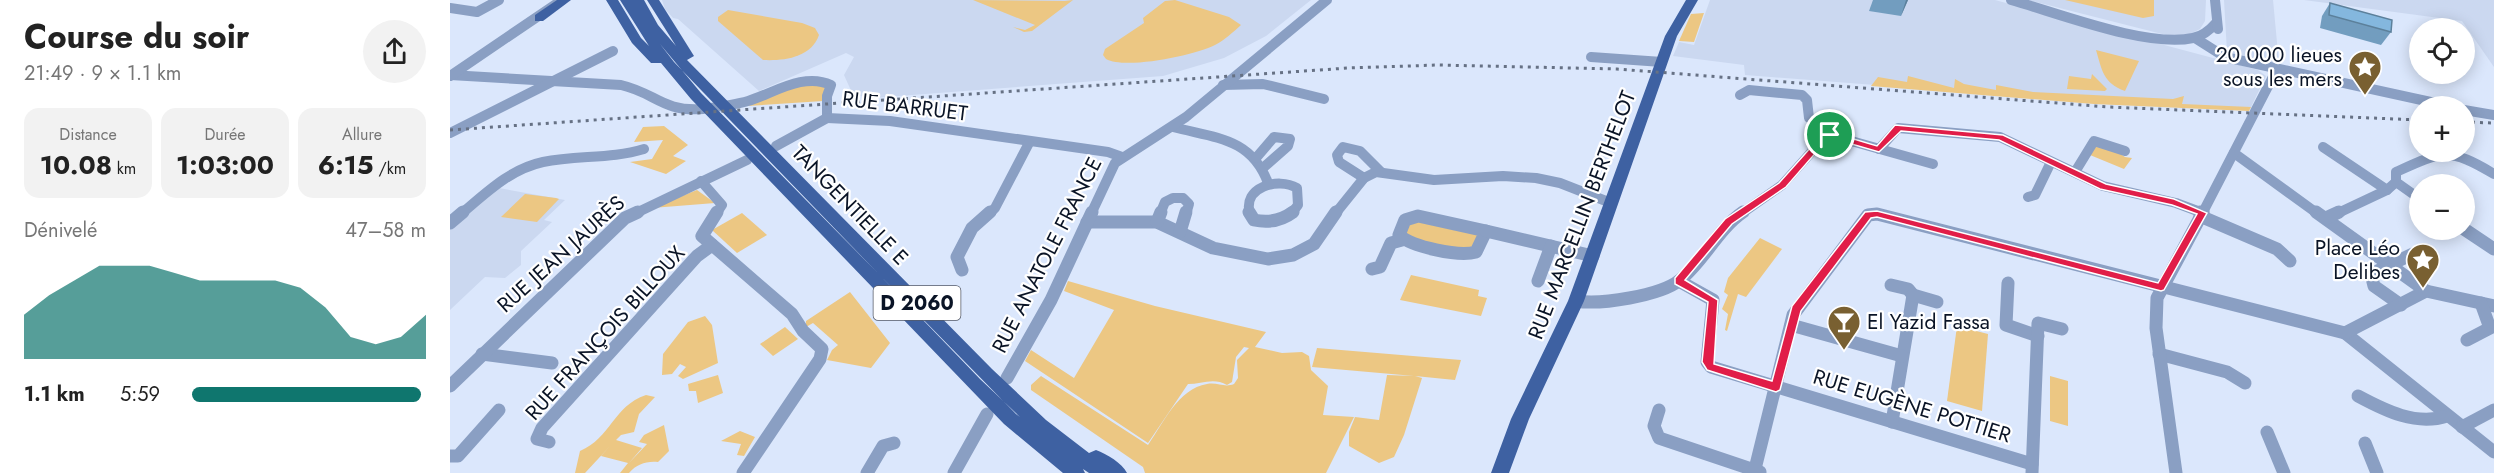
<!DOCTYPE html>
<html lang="fr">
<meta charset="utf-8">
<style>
body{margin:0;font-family:Jost,sans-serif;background:#f2f2f2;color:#222;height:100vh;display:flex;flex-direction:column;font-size:22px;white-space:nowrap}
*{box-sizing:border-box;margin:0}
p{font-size:20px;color:#767676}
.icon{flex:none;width:33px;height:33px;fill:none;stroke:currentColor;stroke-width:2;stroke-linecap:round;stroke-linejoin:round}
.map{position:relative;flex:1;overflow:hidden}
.panel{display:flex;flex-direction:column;background:#fff;width:450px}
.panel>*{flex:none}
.tools{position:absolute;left:1959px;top:18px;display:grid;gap:12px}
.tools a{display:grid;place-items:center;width:66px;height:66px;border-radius:50%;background:#fff;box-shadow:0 3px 15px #0003;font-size:30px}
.pin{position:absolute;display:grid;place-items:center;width:51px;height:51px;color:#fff;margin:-26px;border:3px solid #fff;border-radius:50%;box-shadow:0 2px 6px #0007}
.round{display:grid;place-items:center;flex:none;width:63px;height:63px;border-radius:32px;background:#f2f2f2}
.summary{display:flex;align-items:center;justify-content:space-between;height:102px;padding:0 24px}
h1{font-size:33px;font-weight:700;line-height:45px}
.figures{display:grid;grid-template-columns:repeat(3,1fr);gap:9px;height:102px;padding:6px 24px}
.figures div{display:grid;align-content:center;border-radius:15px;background:#f2f2f2;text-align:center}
.figures b{font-size:26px;font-weight:700}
.figures small{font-size:16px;font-weight:400}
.figures p{font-size:16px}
.chart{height:168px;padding:12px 24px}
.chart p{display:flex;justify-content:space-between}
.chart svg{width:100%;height:108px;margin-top:6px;fill:#0f766e;opacity:.7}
ul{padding:0 24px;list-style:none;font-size:20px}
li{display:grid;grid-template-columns:96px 72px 1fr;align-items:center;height:45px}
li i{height:15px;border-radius:8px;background:#0f766e}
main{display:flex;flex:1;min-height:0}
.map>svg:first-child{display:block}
</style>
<main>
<section class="panel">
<div class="summary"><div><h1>Course du soir</h1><p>21:49 · 9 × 1.1 km</p></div><a class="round"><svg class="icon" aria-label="share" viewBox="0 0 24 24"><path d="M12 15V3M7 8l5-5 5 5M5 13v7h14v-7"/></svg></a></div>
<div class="figures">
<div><p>Distance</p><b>10.08<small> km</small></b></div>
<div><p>Durée</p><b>1:03:00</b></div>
<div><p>Allure</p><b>6:15<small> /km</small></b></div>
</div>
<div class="chart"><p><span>Dénivelé</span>47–58 m</p>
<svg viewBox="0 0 160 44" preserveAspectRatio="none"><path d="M0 44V26L10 18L20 12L30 6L40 6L50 6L60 9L70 12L80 12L90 12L100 12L110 15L120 23L130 35L140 38L150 35L160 26V44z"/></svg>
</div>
<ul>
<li><b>1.1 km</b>5:59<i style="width:98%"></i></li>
</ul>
</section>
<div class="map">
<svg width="2044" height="473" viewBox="0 0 2044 473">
<rect width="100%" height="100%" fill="#dbe7fc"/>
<!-- built -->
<g fill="#cbd8f0">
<path d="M 212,0 L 861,0 L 816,36 L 774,58 L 713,76 L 422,98 L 403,95 L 394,75 L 404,57 L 396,53 L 309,91 L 228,19 L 223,18 L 215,9 Z"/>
<path d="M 1260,0 L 1545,0 L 1808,70 L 1816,76 L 1800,109 L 1645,102 L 1295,75 L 1294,65 L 1223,56 L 1229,42 L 1244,45 Z"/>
<path d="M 1578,0 L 1756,0 L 1755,21 L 1750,29 L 1740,34 L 1720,36 Z"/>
<path d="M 1774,0 L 1823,0 L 1829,64 L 1777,52 Z"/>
<path d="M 1854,0 L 2044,0 L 2044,67 L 2012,21 Z"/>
<path d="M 49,188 L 115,200 L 94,220 L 102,222 L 71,251 L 71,265 L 55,278 L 35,277 L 0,310 L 0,227 Z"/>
</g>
<!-- green -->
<g fill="#ecc783">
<path d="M 523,0 L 615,1 L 623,0 L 582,31 L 574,32 L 563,27 L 575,30 L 585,25 Z"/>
<path d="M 725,0 L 779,17 L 791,25 C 783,32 775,40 765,45 C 745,55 676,70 656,59 L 653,55 L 655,49 L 694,23 L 693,18 L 715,1 Z"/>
<path d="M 1615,0 L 1704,0 L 1704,16 L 1693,18 Z"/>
<path d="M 278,10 L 352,23 L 365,28 L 369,35 C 361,58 333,61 313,60 L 268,21 L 268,17 Z"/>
<path d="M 1254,13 L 1244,42 L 1229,41 L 1241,14 Z"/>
<path d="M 1646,50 L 1689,61 L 1675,91 C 1653,83 1652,70 1646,50 Z"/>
<path d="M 1642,74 L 1657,89 L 1655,91 L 1617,89 L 1619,76 L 1641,79 Z"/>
<path d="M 1458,76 L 1504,88 L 1505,79 L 1514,84 L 1546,90 L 1546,85 L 1583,92 L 1723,99 L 1734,96 L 1732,104 L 1801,107 L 1799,111 L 1644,104 L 1421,86 L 1428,77 L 1457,82 Z"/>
<path d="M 353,83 L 375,87 L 373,101 L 297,106 Z"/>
<path d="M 214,126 L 238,145 L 223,156 L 236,161 L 216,174 L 180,162 L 202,159 L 213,140 L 184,142 L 193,127 Z"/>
<path d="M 1644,146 L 1662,148 L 1675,157 L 1682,158 L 1674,169 L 1640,155 Z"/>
<path d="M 247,190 L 265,203 L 202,208 Z"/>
<path d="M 75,194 L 106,198 L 109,199 L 87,222 L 51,217 Z"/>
<path d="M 292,213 L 317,235 L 287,253 L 262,230 Z"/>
<path d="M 959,220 L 1028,235 L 1019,252 L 955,238 Z"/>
<path d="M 1310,238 L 1332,249 L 1296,297 L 1288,294 L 1277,331 L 1275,330 L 1278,314 L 1272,309 L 1278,295 L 1274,292 L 1278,278 Z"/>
<path d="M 961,275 L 1029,290 L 1028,296 L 1037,298 L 1031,316 L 950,300 Z"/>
<path d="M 618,281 L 705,306 L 816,332 L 805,347 L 832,353 L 852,352 L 859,356 L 861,370 L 878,386 L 873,415 L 904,417 L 876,473 L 695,473 L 693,467 L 581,390 L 581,385 L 591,376 L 698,445 C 714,422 728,389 757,384 C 768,382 774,388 784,384 L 788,378 L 787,360 L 799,348 L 794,347 L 786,357 L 782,382 L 777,385 C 764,377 751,384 738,384 L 698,443 L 575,361 L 581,350 L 624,378 L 664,310 L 614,291 Z"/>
<path d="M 400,292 L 440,343 L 421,368 L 377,360 L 382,350 L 388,345 L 363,323 L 356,327 L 356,321 Z"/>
<path d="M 255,316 L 262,325 L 268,363 L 233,379 L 228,376 L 236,367 L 230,364 L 222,374 L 212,375 L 213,354 L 238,322 Z"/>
<path d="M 1507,326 L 1538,334 L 1532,411 L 1497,401 Z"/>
<path d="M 335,327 L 348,339 L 323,356 L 310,344 Z"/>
<path d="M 867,348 L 1011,360 L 1005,380 L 965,376 L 972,378 L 954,435 L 944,457 L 929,463 L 899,446 L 899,432 L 905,417 L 929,420 L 937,375 L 964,376 L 862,367 Z"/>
<path d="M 268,375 L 273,393 L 248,403 L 246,391 L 239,391 L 238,384 Z"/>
<path d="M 1600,376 L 1618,381 L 1618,426 L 1600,421 Z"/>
<path d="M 196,395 L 205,397 L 189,414 L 184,432 L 171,435 L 166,440 L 192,448 L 179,463 L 197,444 L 189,442 L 194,435 L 214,425 L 219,451 L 208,462 C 196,461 187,464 179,473 L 170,473 L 178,463 L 151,456 L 161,445 L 135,473 L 125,473 L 130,451 C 161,438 163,406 196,395 Z"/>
<path d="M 290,431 L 305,437 L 294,456 L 287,455 L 291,444 L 271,441 Z"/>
</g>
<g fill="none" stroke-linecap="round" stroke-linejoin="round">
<!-- minor-far1 -->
<g stroke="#8a9fc3" stroke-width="10">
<path d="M 1561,0 C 1608,13 1697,48 1743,38 C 1753,36 1760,30 1766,23"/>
<path d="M 1765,0 L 1768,29"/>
<path d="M 0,8 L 27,12 L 49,0"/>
<path d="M 1745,38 L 1775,57 L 1999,106"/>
<path d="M 1141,57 L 1212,62"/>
<path d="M 0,75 L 171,85 C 206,93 212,112 253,109 C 268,107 284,105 298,101 C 324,93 354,72 381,85 L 377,96 L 377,118 L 440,121 L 658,152 L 672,157"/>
<path d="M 0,76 L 112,0"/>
<path d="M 773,85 L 813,84 L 874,99"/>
<path d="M 1290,95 L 1299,90 L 1352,95 L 1357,100 L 1359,118 L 1376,125 L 1380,135"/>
<path d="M 2014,110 L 2044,115"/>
<path d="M 723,127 C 764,138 801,137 818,183"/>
<path d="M 0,133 L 163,51"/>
<path d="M 1380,135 L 1483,164"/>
<path d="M 326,146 L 377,118"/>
<path d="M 1873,147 L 1937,190"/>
<path d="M 1429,149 L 1448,128 L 1550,137 L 1653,186 L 1726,203 L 1753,213"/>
<path d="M 1784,153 L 1868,214"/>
<path d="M 806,158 L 824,137 L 840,139 L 838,146 L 814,167"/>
<path d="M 1625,172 L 1644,141 L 1675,151"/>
<path d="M 914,178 L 889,162 L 887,155 L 893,147 L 910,151 L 931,172"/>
<path d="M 251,181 L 272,205 L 266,214"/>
<path d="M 1946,182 L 1970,199"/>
<path d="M 1578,197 L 1585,195 L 1601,162"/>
<path d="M 11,214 C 36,193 60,169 93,162 C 127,155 161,159 194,149"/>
<path d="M 184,214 L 297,160"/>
<path d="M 539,214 L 545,208 L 579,143"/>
<path d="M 641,214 L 665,163 L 736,117 L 877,0"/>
<path d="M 710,214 L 715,202 L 723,198 L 733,198 L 739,204 L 736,214"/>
<path d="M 800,214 C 792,187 828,177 847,188 L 848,205 L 841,214"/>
<path d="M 885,214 L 914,178 L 926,172 L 984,180 L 1053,176 L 1086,178 L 1110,183 L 1161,203"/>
<path d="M 1291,214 L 1332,185 L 1373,139 L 1380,135"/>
<path d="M 1752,214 L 1827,69"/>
<path d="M 1886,214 L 1937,190 L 1946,182 L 1946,172 C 1992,151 1999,147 2044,174"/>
</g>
<!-- minor -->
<g stroke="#8a9fc3" stroke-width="13">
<path d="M 267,212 L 252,236 L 342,314 L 353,331 L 372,349 L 370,359 L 293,473"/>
<path d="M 799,212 L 804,220 C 818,223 831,221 843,212"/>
<path d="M 1750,212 L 1753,213"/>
<path d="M 1866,212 L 1976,291 L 2044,306"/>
<path d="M 968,216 L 1036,231 L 1026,252 C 1009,257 962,247 949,235 L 955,220 Z"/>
<path d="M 1750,216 L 1827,249 L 1840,261"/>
<path d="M 1876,218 L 1889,212"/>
<path d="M 637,222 L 707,222 L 763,248 L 818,259 L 843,255 L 864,244 L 886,212"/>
<path d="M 707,222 L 711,212"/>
<path d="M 0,223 L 13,212"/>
<path d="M 2014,229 L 2044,249"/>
<path d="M 1036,231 L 1143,256"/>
<path d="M 730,232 L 736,212"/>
<path d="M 922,269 L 930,267 L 941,243 L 952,240"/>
<path d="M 512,270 L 507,257 L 522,228 L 540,212"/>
<path d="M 1088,281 L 1101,246"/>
<path d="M 1229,281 L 1263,300 L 1257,362 L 1261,367 L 1582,464"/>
<path d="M 1558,283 L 1556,325 L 1588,336"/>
<path d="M 1441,285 L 1458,289 L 1463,295 L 1442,422"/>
<path d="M 1463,295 L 1487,302"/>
<path d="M 1126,301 C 1150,305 1210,296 1230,280 C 1254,261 1267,230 1293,212"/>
<path d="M 1951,305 L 1924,286 L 1921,274 L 1971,250 L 1976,251"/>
<path d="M 1341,325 L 1452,356"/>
<path d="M 1895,333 L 2044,452"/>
<path d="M 2017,340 L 2040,328 L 2031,303"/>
<path d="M 32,354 L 102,363"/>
<path d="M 1709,354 L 1777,372 L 1795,383"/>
<path d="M 557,378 L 601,300 L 642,212"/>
<path d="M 0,386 L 175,218 L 188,212"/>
<path d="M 1908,396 C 1936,411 1966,426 1997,416"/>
<path d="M 1209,410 L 1204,426 L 1209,438 L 1310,472"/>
<path d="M 2012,427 L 2044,410"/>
<path d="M 1817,432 L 1834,473"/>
<path d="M 99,442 L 87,439 L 92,428 L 247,256 L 262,245"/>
<path d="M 1915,443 L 1927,473"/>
<path d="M 0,456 L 8,456 L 49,410"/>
<path d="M 417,473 L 433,446 L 444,443"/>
<path d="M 504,473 L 537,414"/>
<path d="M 1304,473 L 1343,315 L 1418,215 L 1427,214 L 1895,333 L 1976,291"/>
<path d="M 1582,473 L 1588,323 L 1612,329"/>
<path d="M 1726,473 L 1706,328 L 1707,298 L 1753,212"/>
</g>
<!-- major -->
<g fill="#3e61a2" fill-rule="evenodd">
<path d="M 107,0 L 121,0 L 93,21 L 85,21 L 85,15 Z"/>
<path d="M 156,0 L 168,0 L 191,38 L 199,46 L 170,0 L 194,0 L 208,25 L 226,46 L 197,0 L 209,0 L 244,56 L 237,60 L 542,369 L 596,420 L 639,453 L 646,450 C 657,454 672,463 677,473 L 639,473 L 633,469 L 635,473 L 613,473 L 554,424 L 241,99 L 211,63 L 201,63 L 182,43 ZM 210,44 L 224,62 L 530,379 L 570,417 L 566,414 L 251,93 Z"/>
<path d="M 1236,0 L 1248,0 L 1227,36 L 1134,301 L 1079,419 L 1059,473 L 1041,473 L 1061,419 L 1118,301 L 1215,36 Z"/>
</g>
<!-- rail -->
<g stroke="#667184" stroke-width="3" stroke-dasharray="3 5" stroke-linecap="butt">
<path d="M 2014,122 L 2044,123"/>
<path d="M 0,130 L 898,68 L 988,65 L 1167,69 L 1658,107 L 1970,120"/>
</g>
</g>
<!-- wall -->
<g fill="#729dbf">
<path d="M 1423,0 L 1458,0 L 1451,16 L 1419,11 Z"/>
<path d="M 1880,3 L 1941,32 L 1931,45 L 1870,28 L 1872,16 Z"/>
</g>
<!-- shaded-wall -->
<path fill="#5c809b" d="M 1456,0 L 1458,0 L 1451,16 Z"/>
<!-- building -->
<path fill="#84b7de" stroke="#5c809b" stroke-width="1.5" d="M 1880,3 L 1942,20 L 1941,32 L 1879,15 Z"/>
<!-- route -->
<path fill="#e11d48" stroke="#fff" stroke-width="1.5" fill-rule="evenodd" d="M 1445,125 L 1553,135 L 1656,184 L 1724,199 L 1757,213 L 1714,290 L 1711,291 L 1427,217 L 1421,218 L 1351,311 L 1330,390 L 1326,392 L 1257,370 L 1252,362 L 1258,302 L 1225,284 L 1225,278 L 1275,219 L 1329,183 L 1370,137 L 1380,132 L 1427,146 ZM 1451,131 L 1549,140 L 1650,189 L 1722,205 L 1747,214 L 1708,283 L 1427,211 L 1415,212 L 1342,306 L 1322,381 L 1264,364 L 1268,300 L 1235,280 L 1282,224 L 1336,187 L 1376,141 L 1381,138 L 1429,152 Z"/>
<!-- icons -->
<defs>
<g id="sight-pin" transform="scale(1.725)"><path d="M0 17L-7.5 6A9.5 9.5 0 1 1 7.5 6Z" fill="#796031" stroke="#fff"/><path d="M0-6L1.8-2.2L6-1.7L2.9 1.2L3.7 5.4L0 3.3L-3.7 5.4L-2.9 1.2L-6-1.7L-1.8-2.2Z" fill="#fff"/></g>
<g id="bar-pin" transform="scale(1.725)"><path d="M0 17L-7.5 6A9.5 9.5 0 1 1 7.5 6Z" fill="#796031" stroke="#fff"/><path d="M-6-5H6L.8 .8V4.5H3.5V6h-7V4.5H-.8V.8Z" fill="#fff"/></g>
</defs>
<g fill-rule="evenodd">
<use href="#sight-pin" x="1915" y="67"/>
<use href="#sight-pin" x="1973" y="260"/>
<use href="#bar-pin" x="1394" y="322"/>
</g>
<g text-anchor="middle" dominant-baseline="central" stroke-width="4.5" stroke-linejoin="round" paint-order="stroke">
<!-- shield labels -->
<rect fill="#fff" stroke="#545a67" stroke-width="1.5" x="423.5" y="286" width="87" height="34" rx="4.5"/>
<g font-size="20" font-weight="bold" fill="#0a1426">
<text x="467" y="303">D 2060</text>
</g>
<!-- poi labels -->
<g font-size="21" fill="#0a1426" stroke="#fff" text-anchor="end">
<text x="1892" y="55">20 000 lieues<tspan x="1892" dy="24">sous les mers</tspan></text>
<text x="1950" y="248">Place Léo<tspan x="1950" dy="24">Delibes</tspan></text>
<text x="1417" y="322" text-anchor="start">El Yazid Fassa</text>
</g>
<!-- street labels -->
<g font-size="21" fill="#0a1426" stroke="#fff">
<text transform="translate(455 106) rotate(7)">RUE BARRUET</text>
<text transform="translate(400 205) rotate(46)">TANGENTIELLE E</text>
<text transform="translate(1132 215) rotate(-69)">RUE MARCELLIN BERTHELOT</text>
<text transform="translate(111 254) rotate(-42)">RUE JEAN JAURÈS</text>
<text transform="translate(597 255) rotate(-63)">RUE ANATOLE FRANCE</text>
<text transform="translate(155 333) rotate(-48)">RUE FRANÇOIS BILLOUX</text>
<text transform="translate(1462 406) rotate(17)">RUE EUGÈNE POTTIER</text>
</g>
</g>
</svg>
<div class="tools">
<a><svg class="icon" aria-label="locate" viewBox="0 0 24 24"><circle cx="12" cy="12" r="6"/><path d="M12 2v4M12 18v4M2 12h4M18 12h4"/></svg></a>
<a>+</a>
<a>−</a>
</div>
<div class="pin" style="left:1380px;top:135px;background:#1e9e55"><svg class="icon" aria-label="arrive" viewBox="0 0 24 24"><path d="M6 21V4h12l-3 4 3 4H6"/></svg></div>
</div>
</main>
